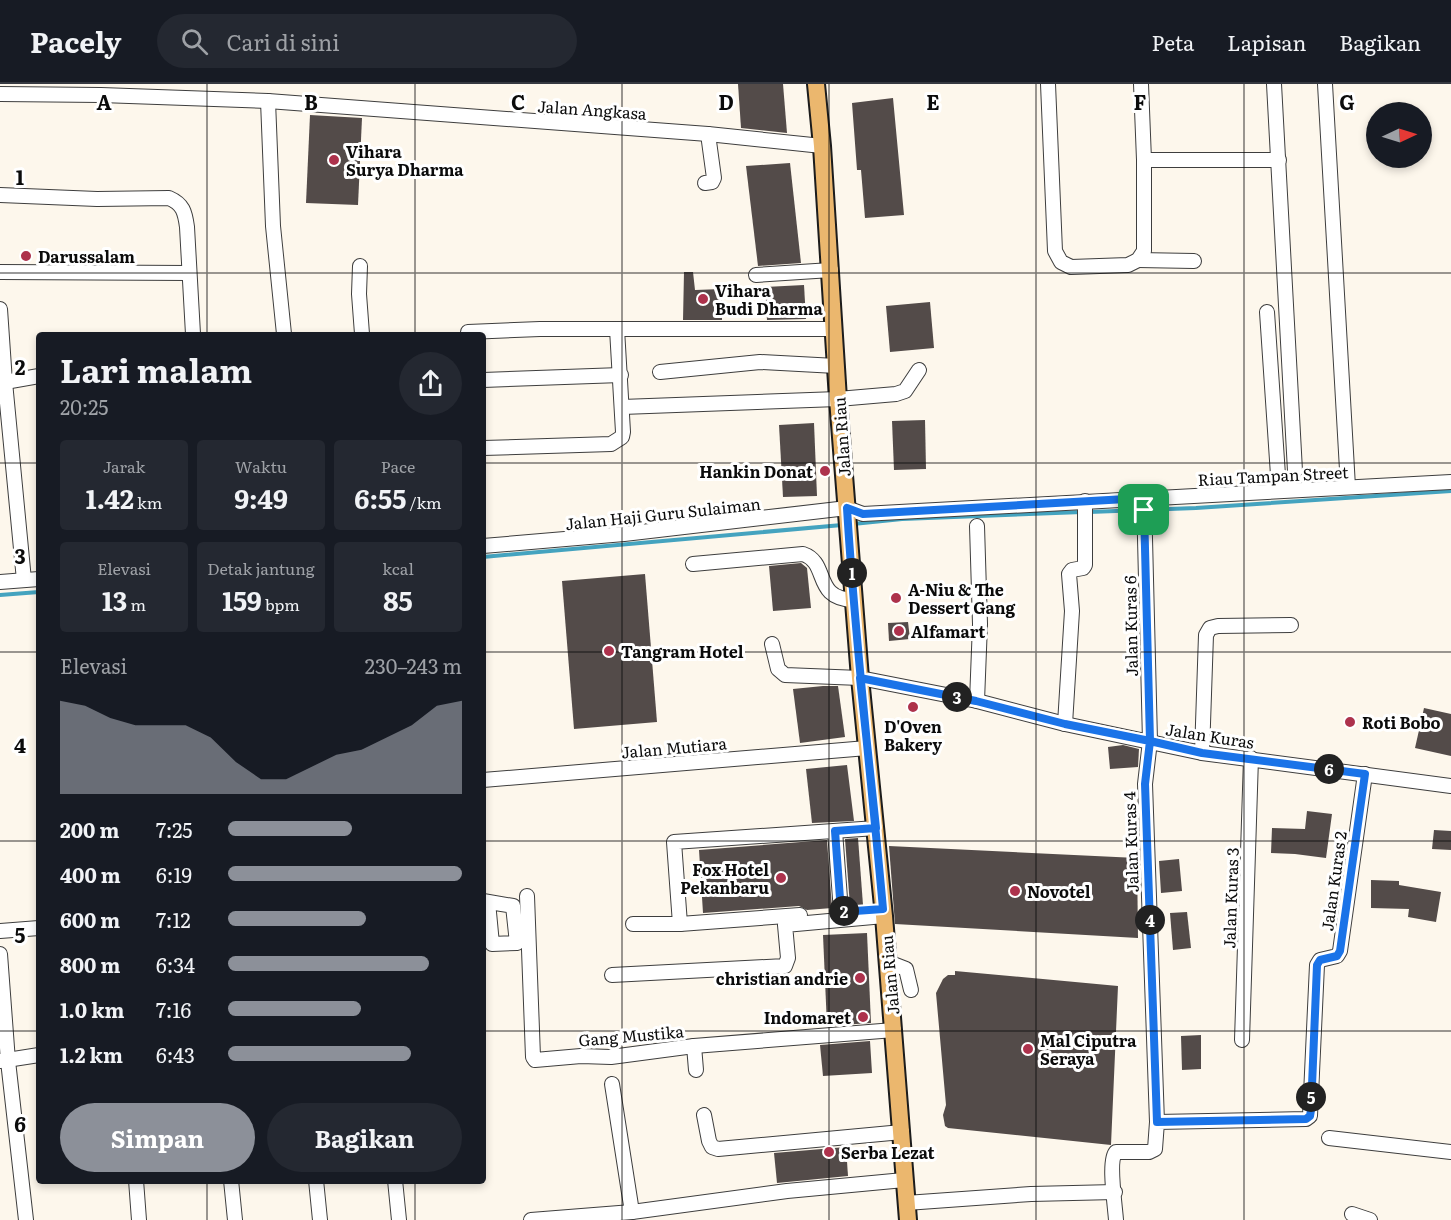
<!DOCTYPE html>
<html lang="id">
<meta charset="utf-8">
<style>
body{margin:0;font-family:Literata,serif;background:#242831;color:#f1f3f6;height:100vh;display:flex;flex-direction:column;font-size:22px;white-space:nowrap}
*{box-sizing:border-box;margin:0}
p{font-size:20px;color:#9ea1a6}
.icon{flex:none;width:33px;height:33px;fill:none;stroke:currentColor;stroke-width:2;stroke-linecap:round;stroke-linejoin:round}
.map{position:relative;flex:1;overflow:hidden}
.panel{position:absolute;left:36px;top:248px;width:450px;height:852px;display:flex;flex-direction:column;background:#171b24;border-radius:6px;box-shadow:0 3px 9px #0003}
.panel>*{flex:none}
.needle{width:39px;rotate:86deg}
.buttons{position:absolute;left:1366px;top:18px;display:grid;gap:12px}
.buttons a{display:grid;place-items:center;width:66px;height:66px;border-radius:50%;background:#171b24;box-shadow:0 3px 9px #0003;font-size:30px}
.pin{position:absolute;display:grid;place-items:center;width:51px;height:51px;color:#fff;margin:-26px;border-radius:12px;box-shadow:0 3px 9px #0006}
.km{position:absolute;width:30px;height:30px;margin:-15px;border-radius:50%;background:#222;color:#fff;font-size:16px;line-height:30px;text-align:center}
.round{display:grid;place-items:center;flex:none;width:63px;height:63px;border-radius:32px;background:#242831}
.summary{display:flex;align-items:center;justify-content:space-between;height:102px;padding:0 24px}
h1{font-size:33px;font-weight:700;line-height:45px}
.metrics{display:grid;grid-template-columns:repeat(3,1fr);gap:9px;height:102px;padding:6px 24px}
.metrics div{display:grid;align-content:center;border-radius:6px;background:#242831;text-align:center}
.metrics b{font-size:26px;font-weight:700}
.metrics small{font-size:16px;font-weight:400}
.metrics p{font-size:16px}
.chart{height:168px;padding:12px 24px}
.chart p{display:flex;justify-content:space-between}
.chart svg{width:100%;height:108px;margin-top:6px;fill:#8c9099;opacity:.7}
.action{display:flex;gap:12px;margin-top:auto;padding:12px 24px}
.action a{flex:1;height:69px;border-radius:36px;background:#8c9099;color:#fff;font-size:24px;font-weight:700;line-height:69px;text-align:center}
.action a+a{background:#242831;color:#f1f3f6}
ul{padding:0 24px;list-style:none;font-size:20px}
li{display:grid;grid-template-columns:96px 72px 1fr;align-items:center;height:45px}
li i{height:15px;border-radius:8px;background:#8c9099}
header{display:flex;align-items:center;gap:36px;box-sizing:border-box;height:84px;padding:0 30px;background:#171b24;border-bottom:2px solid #363941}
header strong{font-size:28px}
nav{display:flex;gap:33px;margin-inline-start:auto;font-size:21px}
.search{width:420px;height:54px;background:#242831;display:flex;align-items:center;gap:15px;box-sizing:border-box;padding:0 21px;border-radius:33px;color:#9ea1a6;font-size:22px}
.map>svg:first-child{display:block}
</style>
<header>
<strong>Pacely</strong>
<div class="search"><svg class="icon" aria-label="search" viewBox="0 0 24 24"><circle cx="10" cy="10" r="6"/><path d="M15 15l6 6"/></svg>Cari di sini</div>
<nav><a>Peta</a><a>Lapisan</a><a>Bagikan</a></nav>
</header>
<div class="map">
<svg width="1451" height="1136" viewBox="0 0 1451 1136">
<rect width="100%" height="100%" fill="#fdf7ec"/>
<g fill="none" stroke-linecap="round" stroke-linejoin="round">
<!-- stream -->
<g stroke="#44a3bf" stroke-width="4">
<path d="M 1089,428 L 1196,424 L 1451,407"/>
<path d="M 853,440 L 902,435 L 1082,428"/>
<path d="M 483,473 L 842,441"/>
<path d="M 0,511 L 39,508"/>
</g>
</g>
<!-- building -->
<g fill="#534b49">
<path d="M 738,0 L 783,0 L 787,49 L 741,44 Z"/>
<path d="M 893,14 L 904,131 L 865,134 L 861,86 L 857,86 L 852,19 Z"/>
<path d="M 310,31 L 362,34 L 358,121 L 306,119 Z"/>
<path d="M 790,79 L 801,179 L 758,182 L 746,82 Z"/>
<path d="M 684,188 L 693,188 L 695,206 L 722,205 L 722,236 L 683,236 Z"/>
<path d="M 804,201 L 806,235 L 767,236 L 765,203 Z"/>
<path d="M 930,218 L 934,264 L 890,268 L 886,222 Z"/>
<path d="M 925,336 L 926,385 L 894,386 L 892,337 Z"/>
<path d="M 814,339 L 817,412 L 783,413 L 779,341 Z"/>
<path d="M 801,479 L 807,484 L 811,524 L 773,527 L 769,482 Z"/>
<path d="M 645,490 L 657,638 L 574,645 L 562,497 Z"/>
<path d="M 908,538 L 910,555 L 889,557 L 888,539 Z"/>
<path d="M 823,602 L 838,602 L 845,653 L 800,659 L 793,605 Z"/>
<path d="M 1424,624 L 1451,630 L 1451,672 L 1415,664 Z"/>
<path d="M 1123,661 L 1139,665 L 1138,683 L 1110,685 L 1108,663 Z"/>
<path d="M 847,681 L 854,737 L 812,739 L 806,685 Z"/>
<path d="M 1307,727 L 1332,730 L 1326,774 L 1295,770 L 1271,769 L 1272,744 L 1305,745 Z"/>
<path d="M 1434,746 L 1451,747 L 1451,766 L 1432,765 Z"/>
<path d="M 858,754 L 863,821 L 850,822 L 845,755 Z"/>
<path d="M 827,756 L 832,824 L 807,826 L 799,822 L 703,829 L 699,766 Z"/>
<path d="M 889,762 L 1137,774 L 1138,854 L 895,840 Z"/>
<path d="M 1179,775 L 1182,807 L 1161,809 L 1159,777 Z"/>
<path d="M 1371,796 L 1399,797 L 1399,801 L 1441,808 L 1436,838 L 1408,833 L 1409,825 L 1371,824 Z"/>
<path d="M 1187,828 L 1191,864 L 1173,866 L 1170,829 Z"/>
<path d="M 867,849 L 871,939 L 827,942 L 823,851 Z"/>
<path d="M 955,887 L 1118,902 L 1111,1061 L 948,1044 L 945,1042 L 943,1031 L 946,1021 L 936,909 L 943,895 L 948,891 L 955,891 Z"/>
<path d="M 1201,951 L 1201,985 L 1182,986 L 1181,952 Z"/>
<path d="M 870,957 L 872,989 L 823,992 L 820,961 Z"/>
<path d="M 846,1063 L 848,1092 L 777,1099 L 774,1069 Z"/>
</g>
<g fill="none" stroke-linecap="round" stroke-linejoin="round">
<!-- minor casing -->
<g stroke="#3e3e3e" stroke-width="16">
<g id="minor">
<path d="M 1048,0 L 1055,167 L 1061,178 L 1071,183 L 1128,181 L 1138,176 L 1144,167 L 1144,76 L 1141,0"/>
<path d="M 1274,0 L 1295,387"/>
<path d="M 1325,0 L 1348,403"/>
<path d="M 0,10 L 101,11 L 268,17 L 708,50 L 822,62"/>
<path d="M 268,17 L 273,142 L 284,250"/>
<path d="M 1144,76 L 1279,76"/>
<path d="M 705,99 L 712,98 L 714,94 L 708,50"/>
<path d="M 0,111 L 97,115 L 169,114 C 183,120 185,128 187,143 L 193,250"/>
<path d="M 1138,176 L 1194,177"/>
<path d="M 360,182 L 359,210 L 362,250"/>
<path d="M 0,188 L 189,189"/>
<path d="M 756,191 L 831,186"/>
<path d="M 0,225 L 5,298 L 24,496"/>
<path d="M 1267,228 L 1279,406"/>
<path d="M 468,248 L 540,245 L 834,245"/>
<path d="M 660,288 L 760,278 L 836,282"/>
<path d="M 483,296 L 621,291"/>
<path d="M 5,298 L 39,292"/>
<path d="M 622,323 L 838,315 L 896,310 L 905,307 L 919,286"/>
<path d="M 483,364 L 611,360 L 622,353 L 623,348 L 617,245"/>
<path d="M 1144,414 L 1150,657 L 1145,700 L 1157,1038"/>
<path d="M 483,462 L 624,450 L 847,424 L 863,430 L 1451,398"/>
<path d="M 693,480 L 803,470 C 830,479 812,515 854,516"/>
<path d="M 0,498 L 39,495"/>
<path d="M 772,560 L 778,585 L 785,591 L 860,594 L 977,617 L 1065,640 L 1202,669 L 1451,702"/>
<path d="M 977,617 L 980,540 L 977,442"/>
<path d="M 1065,640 L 1072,527 L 1069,490 L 1072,486 L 1083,484 L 1085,481 L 1085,417"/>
<path d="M 1202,669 L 1206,551 L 1210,544 L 1218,542 L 1291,541"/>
<path d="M 483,696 L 867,664"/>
<path d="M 835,747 L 841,828"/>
<path d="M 527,812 L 533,973 L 535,976 L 581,972 L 611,973 L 694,962 L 894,946"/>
<path d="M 483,817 L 513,822 L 517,859 L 492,860 L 488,818"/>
<path d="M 633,840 L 680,840 L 800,831"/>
<path d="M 680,840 L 674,758 L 876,744"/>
<path d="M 0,847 L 39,844"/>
<path d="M 0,870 L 8,977 L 26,1136"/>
<path d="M 888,878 L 906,885 L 911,906"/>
<path d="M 612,891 L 785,882 L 788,874 L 785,841 L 884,832"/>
<path d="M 1242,956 L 1251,674"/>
<path d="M 694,962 L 696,986"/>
<path d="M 0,977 L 39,971"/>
<path d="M 612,1000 L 632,1128"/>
<path d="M 704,1031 L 709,1057 L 712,1063 L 718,1065 L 902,1048"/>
<path d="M 1329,1054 L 1451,1068"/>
<path d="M 136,1096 L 139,1136"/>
<path d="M 231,1096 L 235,1136"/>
<path d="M 316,1096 L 320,1136"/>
<path d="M 395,1096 L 399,1136"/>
<path d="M 906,1119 L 1031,1110 L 1115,1108"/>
<path d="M 1352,1130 L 1370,1136"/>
<path d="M 531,1136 L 632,1128 L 787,1107 L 904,1096"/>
<path d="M 1116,1136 C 1115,1121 1108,1076 1116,1068 L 1149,1068 L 1155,1065 L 1157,1038 L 1306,1035 L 1310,1032 L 1317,881 L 1320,876 L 1337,872 L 1340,867 L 1365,690"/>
</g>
</g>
<!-- major casing -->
<g stroke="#1c1c1c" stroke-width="20">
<path id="major" d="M 816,0 L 822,62 L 838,315 L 860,594 L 884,832 L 908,1136"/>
</g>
<!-- minor -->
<use href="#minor" stroke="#fff" stroke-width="14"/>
<!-- major -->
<use href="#major" stroke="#ebb76e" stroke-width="16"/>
</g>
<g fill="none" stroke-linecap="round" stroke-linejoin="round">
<!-- route casing -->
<g stroke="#fff" stroke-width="12">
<path id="route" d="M 1144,426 L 1144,414 L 863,430 L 847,424 C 855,558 871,691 883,825 L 841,828 L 835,747 L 876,744 L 860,594 L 976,617 L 1065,640 L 1150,657 L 1145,700 L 1157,1038 L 1306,1035 L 1310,1032 L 1311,1026 L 1317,881 L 1320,876 L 1337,872 L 1340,867 L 1365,690 L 1202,669 L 1150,657 L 1144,426"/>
</g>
<!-- route -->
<use href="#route" stroke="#1a73e8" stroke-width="8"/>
</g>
<!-- grid -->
<path fill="none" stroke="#0b0b0b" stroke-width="1.5" stroke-opacity="0.55" d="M 207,0 L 207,250M 415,0 L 415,250M 622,0 L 622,1136M 829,0 L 829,1136M 1036,0 L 1036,1136M 1244,0 L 1244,1136M 0,189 L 1451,189M 0,379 L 39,379M 483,379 L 1451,379M 0,568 L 39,568M 483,568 L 1451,568M 0,757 L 39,757M 483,757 L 1451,757M 0,947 L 39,947M 483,947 L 1451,947M 207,1096 L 207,1136M 415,1096 L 415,1136"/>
<!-- markers -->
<g fill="#ad324c" stroke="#fff" stroke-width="2">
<circle cx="334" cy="76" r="6"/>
<circle cx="26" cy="172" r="6"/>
<circle cx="703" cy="215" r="6"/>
<circle cx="825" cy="387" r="6"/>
<circle cx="896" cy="514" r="6"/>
<circle cx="899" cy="547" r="6"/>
<circle cx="609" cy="567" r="6"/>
<circle cx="913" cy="623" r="6"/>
<circle cx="1350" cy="638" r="6"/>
<circle cx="781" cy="794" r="6"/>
<circle cx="1015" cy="807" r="6"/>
<circle cx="860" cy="894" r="6"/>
<circle cx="863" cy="933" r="6"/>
<circle cx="1028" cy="965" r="6"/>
<circle cx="829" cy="1068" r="6"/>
</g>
<g text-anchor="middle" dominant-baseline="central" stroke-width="6" stroke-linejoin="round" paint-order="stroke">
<!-- street labels -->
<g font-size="16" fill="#0b0b0b" stroke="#fff">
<text transform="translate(592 25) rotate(4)">Jalan Angkasa</text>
<text transform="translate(841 353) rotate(-94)">Jalan Riau</text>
<text transform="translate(1273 391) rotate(-3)">Riau Tampan Street</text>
<text transform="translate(663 429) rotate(-6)">Jalan Haji Guru Sulaiman</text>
<text transform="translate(1130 542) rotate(-91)">Jalan Kuras 6</text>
<text transform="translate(1210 651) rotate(9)">Jalan Kuras</text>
<text transform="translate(674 663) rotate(-5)">Jalan Mutiara</text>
<text transform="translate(1130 758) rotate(-92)">Jalan Kuras 4</text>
<text transform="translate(1333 797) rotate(-82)">Jalan Kuras 2</text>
<text transform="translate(1230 814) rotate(-88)">Jalan Kuras 3</text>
<text transform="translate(889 891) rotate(-95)">Jalan Riau</text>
<text transform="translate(631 951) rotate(-5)">Gang Mustika</text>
</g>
<!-- poi labels -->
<g font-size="16" font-weight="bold" fill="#0b0b0b" stroke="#fff" text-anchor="start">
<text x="346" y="67">Vihara<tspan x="346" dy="18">Surya Dharma</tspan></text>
<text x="38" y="172">Darussalam</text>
<text x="715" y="206">Vihara<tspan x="715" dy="18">Budi Dharma</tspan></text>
<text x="813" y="387" text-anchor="end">Hankin Donat</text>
<text x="908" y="505">A-Niu &amp; The<tspan x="908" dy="18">Dessert Gang</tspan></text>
<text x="911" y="547">Alfamart</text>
<text x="621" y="567">Tangram Hotel</text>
<text x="1362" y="638">Roti Bobo</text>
<text x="913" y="642" text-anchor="middle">D'Oven<tspan x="913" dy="18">Bakery</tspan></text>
<text x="769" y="785" text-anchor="end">Fox Hotel<tspan x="769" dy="18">Pekanbaru</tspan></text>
<text x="1027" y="807">Novotel</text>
<text x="848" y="894" text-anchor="end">christian andrie</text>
<text x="851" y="933" text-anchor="end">Indomaret</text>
<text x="1040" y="956">Mal Ciputra<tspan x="1040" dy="18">Seraya</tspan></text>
<text x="841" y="1068">Serba Lezat</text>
</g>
</g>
<g font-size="20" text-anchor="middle" font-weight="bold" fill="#0b0b0b" stroke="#fff" stroke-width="6" stroke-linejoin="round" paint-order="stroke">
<text x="104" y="26">A</text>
<text x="311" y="26">B</text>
<text x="518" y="26">C</text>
<text x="726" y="26">D</text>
<text x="933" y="26">E</text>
<text x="1140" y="26">F</text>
<text x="1347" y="26">G</text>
<text x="20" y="101">1</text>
<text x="20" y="291">2</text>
<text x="20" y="480">3</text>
<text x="20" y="669">4</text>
<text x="20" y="859">5</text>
<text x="20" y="1048">6</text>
</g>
</svg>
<div class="buttons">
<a><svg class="needle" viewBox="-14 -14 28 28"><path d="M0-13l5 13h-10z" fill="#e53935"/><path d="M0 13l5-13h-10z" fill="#9ea1a6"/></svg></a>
</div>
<div class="pin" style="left:1144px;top:426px;background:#1e9e55"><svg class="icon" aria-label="arrive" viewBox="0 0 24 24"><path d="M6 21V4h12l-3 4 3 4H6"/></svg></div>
<b class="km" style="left:852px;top:489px">1</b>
<b class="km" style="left:844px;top:827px">2</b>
<b class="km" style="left:957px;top:613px">3</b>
<b class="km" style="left:1150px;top:836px">4</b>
<b class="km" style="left:1311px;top:1013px">5</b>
<b class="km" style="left:1329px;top:685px">6</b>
<section class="panel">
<div class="summary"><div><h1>Lari malam</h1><p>20:25</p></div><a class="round"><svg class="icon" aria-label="share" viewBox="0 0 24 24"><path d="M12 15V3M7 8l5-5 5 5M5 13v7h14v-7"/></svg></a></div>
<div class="metrics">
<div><p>Jarak</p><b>1.42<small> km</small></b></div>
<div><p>Waktu</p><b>9:49</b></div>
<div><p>Pace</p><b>6:55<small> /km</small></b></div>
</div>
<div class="metrics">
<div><p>Elevasi</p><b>13<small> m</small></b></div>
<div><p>Detak jantung</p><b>159<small> bpm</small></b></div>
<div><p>kcal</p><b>85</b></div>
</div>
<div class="chart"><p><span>Elevasi</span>230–243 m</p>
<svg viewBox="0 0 160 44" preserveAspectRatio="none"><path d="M0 44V6L10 8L20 13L30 16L40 16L50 16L60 21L70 31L80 38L90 38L100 33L110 28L120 26L130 21L140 16L150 8L160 6V44z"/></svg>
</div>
<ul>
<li><b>200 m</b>7:25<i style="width:53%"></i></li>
<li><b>400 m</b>6:19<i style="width:100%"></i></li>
<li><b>600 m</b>7:12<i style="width:59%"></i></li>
<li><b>800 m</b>6:34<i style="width:86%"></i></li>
<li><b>1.0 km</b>7:16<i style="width:57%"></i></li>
<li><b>1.2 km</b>6:43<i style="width:78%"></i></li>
</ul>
<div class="action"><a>Simpan</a><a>Bagikan</a></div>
</section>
</div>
